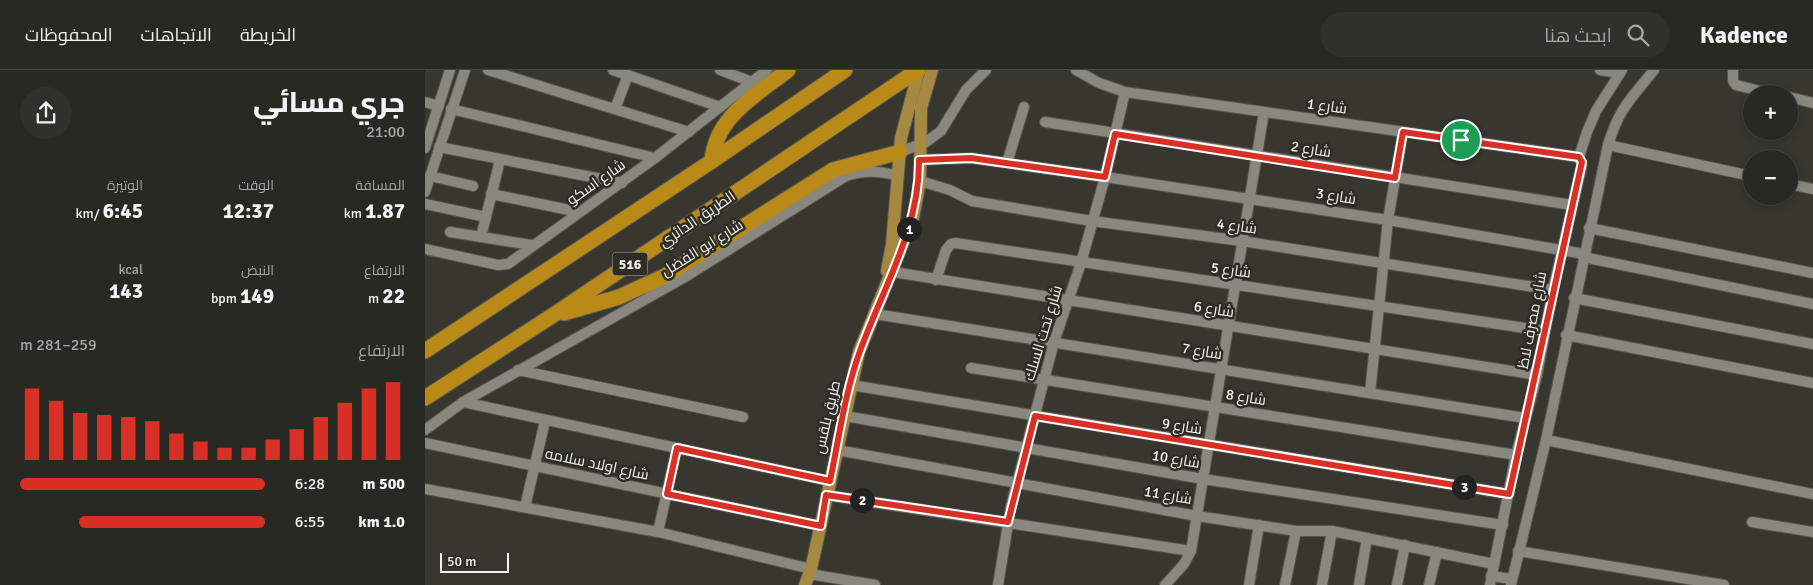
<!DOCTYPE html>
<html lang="ar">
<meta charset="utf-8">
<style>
body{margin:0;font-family:Signika,Cairo,sans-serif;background:#31312b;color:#f1f3f6;direction:rtl;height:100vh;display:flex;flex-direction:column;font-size:19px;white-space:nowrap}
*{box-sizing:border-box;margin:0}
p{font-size:16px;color:#a5a6a6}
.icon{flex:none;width:28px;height:28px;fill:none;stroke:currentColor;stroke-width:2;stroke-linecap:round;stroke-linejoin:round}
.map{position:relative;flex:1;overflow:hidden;direction:ltr}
.side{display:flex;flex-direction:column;background:#292923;width:425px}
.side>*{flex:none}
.buttons{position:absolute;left:1318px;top:15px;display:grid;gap:10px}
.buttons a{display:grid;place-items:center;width:55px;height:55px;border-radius:50%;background:#292923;box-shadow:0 2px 8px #0003,0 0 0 1px #454541;font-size:25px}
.scale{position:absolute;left:15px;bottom:12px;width:69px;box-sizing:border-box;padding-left:5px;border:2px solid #f2f2ed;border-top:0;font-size:14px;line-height:18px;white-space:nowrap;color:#f2f2ed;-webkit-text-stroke:4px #2d2d26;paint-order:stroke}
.pin{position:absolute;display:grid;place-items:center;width:42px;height:42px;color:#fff;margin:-21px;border:2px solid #fff;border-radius:50%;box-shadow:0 1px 5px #0007}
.km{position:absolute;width:25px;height:25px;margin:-12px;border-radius:50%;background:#222;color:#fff;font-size:14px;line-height:25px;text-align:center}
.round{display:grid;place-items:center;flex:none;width:52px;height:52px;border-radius:26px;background:#31312b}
.summary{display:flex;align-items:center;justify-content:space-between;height:85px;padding:0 20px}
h1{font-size:28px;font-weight:800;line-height:38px}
.metrics{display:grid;grid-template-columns:repeat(3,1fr);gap:8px;height:85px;padding:5px 20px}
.metrics div{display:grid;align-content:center}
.metrics b{font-size:21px;font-weight:800}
.metrics small{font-size:14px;font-weight:400}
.metrics p{font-size:14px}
.chart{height:140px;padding:10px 20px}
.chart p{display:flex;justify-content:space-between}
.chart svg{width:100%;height:90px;margin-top:5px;stroke:#d93025;stroke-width:6}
ul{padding:0 20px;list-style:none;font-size:16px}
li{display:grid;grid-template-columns:80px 60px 1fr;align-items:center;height:38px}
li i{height:12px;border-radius:6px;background:#d93025}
header{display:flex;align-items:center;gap:30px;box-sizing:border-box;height:70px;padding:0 25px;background:#292923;border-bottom:1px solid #454541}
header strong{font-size:24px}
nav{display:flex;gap:28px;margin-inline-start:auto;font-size:18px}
.search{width:350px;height:45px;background:#31312b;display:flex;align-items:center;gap:12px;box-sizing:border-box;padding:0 18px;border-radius:28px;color:#a5a6a6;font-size:19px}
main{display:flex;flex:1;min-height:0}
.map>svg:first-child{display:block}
</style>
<header>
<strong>Kadence</strong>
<div class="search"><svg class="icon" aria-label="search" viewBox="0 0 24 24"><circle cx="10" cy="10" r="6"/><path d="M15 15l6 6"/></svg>ابحث هنا</div>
<nav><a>الخريطة</a><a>الاتجاهات</a><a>المحفوظات</a></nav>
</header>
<main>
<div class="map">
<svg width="1388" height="515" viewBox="0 0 1388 515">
<rect width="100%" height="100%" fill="#37372f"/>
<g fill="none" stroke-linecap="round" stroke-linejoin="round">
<!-- minor casing -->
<g stroke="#56564f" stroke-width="12">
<g id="minor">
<path d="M 63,0 L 264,62"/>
<path d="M 188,0 L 295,37"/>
<path d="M 295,0 L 327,12"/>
<path d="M 651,0 L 674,13 L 700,22 L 1154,87"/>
<path d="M 1175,0 L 1195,3"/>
<path d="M 1308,0 L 1308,11 L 1311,15 L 1347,24"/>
<path d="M 1364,27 L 1388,33"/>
<path d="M 0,32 L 14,36"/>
<path d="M 26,39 L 230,88"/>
<path d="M 190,39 L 203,5"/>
<path d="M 620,52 L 1147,135"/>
<path d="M 1183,75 L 1326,106"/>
<path d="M 14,77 L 197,113"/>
<path d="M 0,78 L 25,0"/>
<path d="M 475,82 L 501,72 L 516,61 L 541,20 L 561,0"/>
<path d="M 494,90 L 546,88 L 680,107 L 963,150 L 1159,184"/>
<path d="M 582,93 L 599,37"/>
<path d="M 5,106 L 48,116"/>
<path d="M 495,111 L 525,120 L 547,131 L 667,151 L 817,171 L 1128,220"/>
<path d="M 1364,114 L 1388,119"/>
<path d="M 0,122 L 40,0"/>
<path d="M 66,124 L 154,142"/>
<path d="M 0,134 L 61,147"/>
<path d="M 1164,158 L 1388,203"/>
<path d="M 25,162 L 106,175"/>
<path d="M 56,167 L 75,90"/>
<path d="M 0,179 L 73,195 L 83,194 L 230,88 L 342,0"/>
<path d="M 1158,187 L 1388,234"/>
<path d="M 462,201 L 1112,305"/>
<path d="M 511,210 L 521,180 L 526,174 L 530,173 L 1120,261"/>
<path d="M 1149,228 L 1388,274"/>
<path d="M 450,244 L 1100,348"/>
<path d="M 1141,265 L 1388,313"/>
<path d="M 546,298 L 1091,385"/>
<path d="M 93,300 L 318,347"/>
<path d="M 426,315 L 1084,424"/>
<path d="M 945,323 L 963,150 L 978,62"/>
<path d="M 38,332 L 405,411"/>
<path d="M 420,346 L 778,409 L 1078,455"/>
<path d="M 0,360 L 38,332 L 260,207 L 421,106 C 439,100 453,101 471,105"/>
<path d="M 1121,370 L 1388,424"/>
<path d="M 0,373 L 396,456"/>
<path d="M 412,380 L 772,446 L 871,461 L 907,461 L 1069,494"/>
<path d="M 0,419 L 233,462 L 386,499"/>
<path d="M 401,425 L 766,481"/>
<path d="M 100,437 L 120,351"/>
<path d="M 1327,452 L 1388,462"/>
<path d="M 233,462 L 252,378"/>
<path d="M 1093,481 L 1299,515"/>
<path d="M 384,504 L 450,515"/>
<path d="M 1066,506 L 1087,509"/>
<path d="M 573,515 L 586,436 L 629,272 L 656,193 L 680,107 L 700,22"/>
<path d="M 740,515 L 759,494 L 766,481 L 839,42"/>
<path d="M 824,515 L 834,455"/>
<path d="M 860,515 L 871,461"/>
<path d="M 897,515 L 907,461"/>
<path d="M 934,515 L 942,468"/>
<path d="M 972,515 L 980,475"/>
<path d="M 1004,515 L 1012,482"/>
<path d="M 1065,515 L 1091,385 L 1112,305 L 1128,220 L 1157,95 L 1154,87 L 1162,62 L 1171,41 L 1197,0"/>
<path d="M 1086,515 L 1121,370 L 1183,75 C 1194,38 1206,29 1229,0"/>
</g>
</g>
<!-- major casing -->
<g stroke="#56564f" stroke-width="14">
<g id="major">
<path d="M 462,201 L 467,174 L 476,68 L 494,0"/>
<path d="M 380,515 L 386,499 L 434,282 L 488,148 L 495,111 L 496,38 L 507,0"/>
</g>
</g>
<!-- highway casing -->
<g stroke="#56564f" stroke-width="17">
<g id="highway">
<path d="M 287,91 C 290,47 331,25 363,0"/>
<path d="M 139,243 L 194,227 L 240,206 L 408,100 L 475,82"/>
<path d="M 0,281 L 287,91 L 420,0"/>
<path d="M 0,328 L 130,244 L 493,0"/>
</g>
</g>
<!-- minor -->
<use href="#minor" stroke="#88887e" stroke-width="10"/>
<!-- major -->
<use href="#major" stroke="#a68941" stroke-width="12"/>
<!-- highway -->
<use href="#highway" stroke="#ba8a19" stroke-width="15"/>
</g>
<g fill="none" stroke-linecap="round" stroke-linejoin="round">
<!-- route casing -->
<g stroke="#fff" stroke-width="10">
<path id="route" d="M 978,62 L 1154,87 L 1157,92 L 1084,424 L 610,346 L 583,452 L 401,425 L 396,456 L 242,424 L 252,378 L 405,411 C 414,368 420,322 435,281 C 458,218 495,158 494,90 L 546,88 L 680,107 L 690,64 L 970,108 Z"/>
</g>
<!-- route -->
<use href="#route" stroke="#d93025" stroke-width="6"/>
</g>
<g text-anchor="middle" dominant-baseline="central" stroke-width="5" stroke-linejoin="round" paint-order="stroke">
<!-- shield labels -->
<rect fill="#2d2d26" stroke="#b7b7b1" stroke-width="1" x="187.5" y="182.5" width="35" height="23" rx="4"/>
<g font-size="14" font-weight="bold" fill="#f2f2ed">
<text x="205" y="194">516</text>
</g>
<!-- street labels -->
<g font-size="15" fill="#f2f2ed" stroke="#2d2d26">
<text transform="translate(902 36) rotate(8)">شارع 1</text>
<text transform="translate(886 79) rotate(9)">شارع 2</text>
<text transform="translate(171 112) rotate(-35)">شارع اسكو</text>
<text transform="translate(911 126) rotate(9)">شارع 3</text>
<text transform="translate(272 149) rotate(-34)">الطريق الدائري</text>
<text transform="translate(812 156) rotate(8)">شارع 4</text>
<text transform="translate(277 178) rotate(-32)">شارع ابو الفضل</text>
<text transform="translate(806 200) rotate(8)">شارع 5</text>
<text transform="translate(789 239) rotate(9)">شارع 6</text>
<text transform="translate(1107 250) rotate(-79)">شارع مصرف لاظ</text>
<text transform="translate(618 263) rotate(-73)">شارع تحت السلك</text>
<text transform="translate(777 281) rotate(9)">شارع 7</text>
<text transform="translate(821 327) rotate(9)">شارع 8</text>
<text transform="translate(402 347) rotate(-77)">طريق بلقس</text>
<text transform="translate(757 356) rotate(9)">شارع 9</text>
<text transform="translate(751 389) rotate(10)">شارع 10</text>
<text transform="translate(172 394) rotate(12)">شارع اولاد سلامه</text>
<text transform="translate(743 425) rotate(10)">شارع 11</text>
</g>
</g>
</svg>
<div class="buttons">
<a>+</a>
<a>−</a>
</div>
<div class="scale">50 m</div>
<div class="pin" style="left:1036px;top:70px;background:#1e9e55"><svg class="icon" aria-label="arrive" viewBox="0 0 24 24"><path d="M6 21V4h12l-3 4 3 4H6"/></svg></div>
<b class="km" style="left:484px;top:159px">1</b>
<b class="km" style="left:437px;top:430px">2</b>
<b class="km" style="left:1039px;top:417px">3</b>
</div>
<section class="side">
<div class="summary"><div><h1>جري مسائي</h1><p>21:00</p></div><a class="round"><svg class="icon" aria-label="share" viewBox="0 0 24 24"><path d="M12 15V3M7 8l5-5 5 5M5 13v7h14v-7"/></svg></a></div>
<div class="metrics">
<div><p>المسافة</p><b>1.87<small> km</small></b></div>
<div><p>الوقت</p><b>12:37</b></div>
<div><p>الوتيرة</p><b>6:45<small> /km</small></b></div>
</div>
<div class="metrics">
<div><p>الارتفاع</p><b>22<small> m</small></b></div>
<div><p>النبض</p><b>149<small> bpm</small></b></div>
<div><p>kcal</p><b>143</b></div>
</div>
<div class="chart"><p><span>الارتفاع</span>259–281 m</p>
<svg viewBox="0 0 160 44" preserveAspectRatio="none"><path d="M5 44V9M15 44V15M25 44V21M35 44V22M45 44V23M55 44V25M65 44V31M75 44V35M85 44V38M95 44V38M105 44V34M115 44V29M125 44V23M135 44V16M145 44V9M155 44V6"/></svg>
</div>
<ul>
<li><b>500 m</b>6:28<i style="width:100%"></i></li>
<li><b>1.0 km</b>6:55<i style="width:76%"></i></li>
</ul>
</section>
</main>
